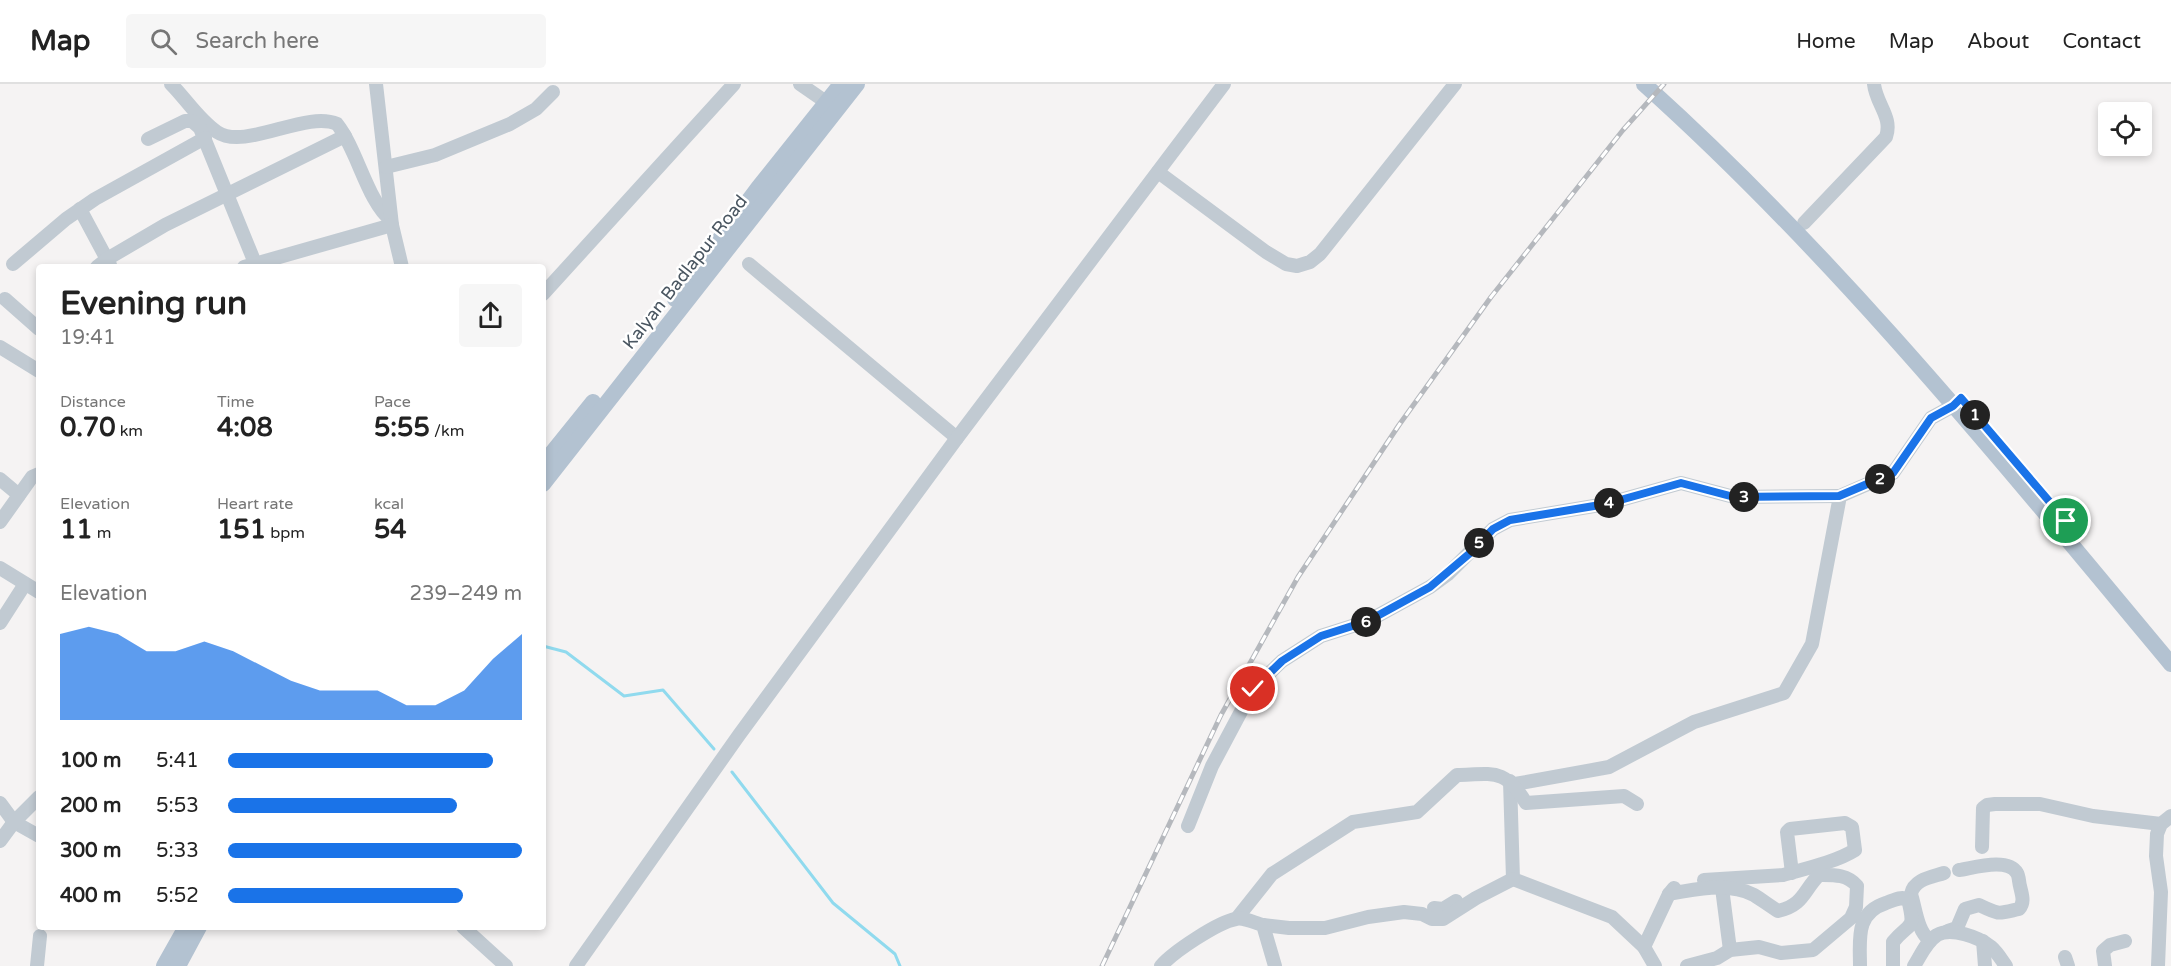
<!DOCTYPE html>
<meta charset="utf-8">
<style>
body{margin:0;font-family:"Varela Round",sans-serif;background:#f6f6f6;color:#222;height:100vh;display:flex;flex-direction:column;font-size:22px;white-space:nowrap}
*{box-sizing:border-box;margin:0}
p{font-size:20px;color:#767676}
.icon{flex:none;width:33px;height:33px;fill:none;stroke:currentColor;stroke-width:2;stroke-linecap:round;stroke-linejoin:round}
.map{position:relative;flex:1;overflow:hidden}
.sheet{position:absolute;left:36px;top:180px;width:510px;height:666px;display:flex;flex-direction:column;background:#fff;border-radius:6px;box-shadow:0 3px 9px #0003}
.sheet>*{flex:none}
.tools{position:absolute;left:2098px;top:18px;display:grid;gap:12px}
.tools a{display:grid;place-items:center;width:54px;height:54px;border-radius:6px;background:#fff;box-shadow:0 3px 9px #0003;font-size:30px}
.pin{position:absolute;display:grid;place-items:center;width:51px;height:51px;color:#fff;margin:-26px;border:3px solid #fff;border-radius:50%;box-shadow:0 2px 6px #0007}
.km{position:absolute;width:30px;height:30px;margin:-15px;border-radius:50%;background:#222;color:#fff;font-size:16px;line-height:30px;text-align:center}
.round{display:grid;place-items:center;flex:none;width:63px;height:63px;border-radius:6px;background:#f6f6f6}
.head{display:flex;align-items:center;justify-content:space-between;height:102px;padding:0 24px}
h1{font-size:33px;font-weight:800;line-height:45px}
.stats{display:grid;grid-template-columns:repeat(3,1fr);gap:9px;height:102px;padding:6px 24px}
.stats div{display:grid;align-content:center}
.stats b{font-size:26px;font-weight:800}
.stats small{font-size:16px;font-weight:400}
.stats p{font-size:16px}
.chart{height:168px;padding:12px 24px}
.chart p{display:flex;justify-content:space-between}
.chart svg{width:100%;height:108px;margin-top:6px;fill:#1a73e8;opacity:.7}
ul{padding:0 24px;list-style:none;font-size:20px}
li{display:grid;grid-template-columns:96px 72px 1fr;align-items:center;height:45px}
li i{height:15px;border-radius:8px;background:#1a73e8}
header{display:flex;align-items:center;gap:36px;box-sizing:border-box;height:84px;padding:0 30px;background:#fff;border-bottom:2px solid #e0e0e0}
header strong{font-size:28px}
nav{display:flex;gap:33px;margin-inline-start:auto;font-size:21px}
.search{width:420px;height:54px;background:#f6f6f6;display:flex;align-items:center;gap:15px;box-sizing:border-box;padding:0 21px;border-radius:6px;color:#767676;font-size:22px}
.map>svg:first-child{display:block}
</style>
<header>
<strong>Map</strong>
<div class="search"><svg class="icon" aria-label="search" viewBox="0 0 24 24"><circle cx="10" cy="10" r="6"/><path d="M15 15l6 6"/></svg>Search here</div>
<nav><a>Home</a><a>Map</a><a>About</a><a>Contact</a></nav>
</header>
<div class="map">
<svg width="2171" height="882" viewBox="0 0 2171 882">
<rect width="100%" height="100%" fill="#f5f3f3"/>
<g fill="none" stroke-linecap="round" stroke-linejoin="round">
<!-- stream -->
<g stroke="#90daee" stroke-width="3">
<path d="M 543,562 L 566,568 L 624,612 L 663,606 L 714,665"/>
<path d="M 732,688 L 833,819 L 895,870 L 900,882"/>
</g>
<!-- minor -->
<g stroke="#c1cad2" stroke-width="14">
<path d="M 171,0 C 186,15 199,36 217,48 C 245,67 306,26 337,40 C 357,65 368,119 391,136"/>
<path d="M 376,0 L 392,141"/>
<path d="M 800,0 L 826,18"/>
<path d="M 148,55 L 185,37 L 192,37 L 200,44 L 255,179"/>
<path d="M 386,83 L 435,71 L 510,40 L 536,25 L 553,8"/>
<path d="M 1158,88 L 1266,168 L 1286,180 L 1297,182 L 1310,178 L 1320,170 L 1455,0"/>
<path d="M 80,125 L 110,181"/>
<path d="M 1804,139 L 1886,53 C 1893,33 1876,20 1874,0"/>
<path d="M 13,180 L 66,135 L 95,115 L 205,54"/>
<path d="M 749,180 L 957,354"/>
<path d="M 97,183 L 107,175 L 165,141 L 345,52"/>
<path d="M 244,183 L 392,141 L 402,183"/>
<path d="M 543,210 L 734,0"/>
<path d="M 5,215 L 39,245"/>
<path d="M 0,263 L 39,287"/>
<path d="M 0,395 L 19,411"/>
<path d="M 0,438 L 32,393 L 39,390"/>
<path d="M 0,484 L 39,508"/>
<path d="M 0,539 L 25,500"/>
<path d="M 1510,697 L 1513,795 L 1612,833 L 1644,863 L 1655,882"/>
<path d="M 1515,700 L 1609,683 L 1694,638 L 1784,609 L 1812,560 L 1840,412 L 1893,389 L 1931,334 L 1953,322"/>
<path d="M 0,719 L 14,738 L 39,752"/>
<path d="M 1188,742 L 1212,682 L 1253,605 L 1282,577 L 1321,552 L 1368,537 L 1430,503 L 1448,490 L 1493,445 L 1510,436 L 1606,420 L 1681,399 L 1734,413 L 1840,412"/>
<path d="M 0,757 L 14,738 L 39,713"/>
<path d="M 1982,763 L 1983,724 L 1987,721 L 1995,720 L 2040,720 L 2093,732 L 2161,740"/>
<path d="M 1704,796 L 1783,791 C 1804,785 1836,778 1855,766 L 1852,743 L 1845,739 L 1790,745 L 1787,748 L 1792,789"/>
<path d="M 1722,804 L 1730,866"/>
<path d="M 1669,810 C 1694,805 1729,798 1754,811 C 1762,816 1770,822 1778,827 C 1804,821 1803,807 1819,791 C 1833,791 1847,790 1857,802 L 1856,823 L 1851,834 L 1813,866 L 1781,869 L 1759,863 L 1730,866 L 1717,874 L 1687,882"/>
<path d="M 1434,824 L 1443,825 L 1456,817"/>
<path d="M 1237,834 L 1272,790 L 1353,738 L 1417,728 L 1457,691 C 1494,690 1505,684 1526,719 L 1624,712 L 1637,720"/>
<path d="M 1263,841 L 1289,844 L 1325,844 L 1368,833 L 1404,828 L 1422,830 L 1432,835 L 1443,835 L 1476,814 L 1513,795"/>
<path d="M 463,843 L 506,882"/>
<path d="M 1948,847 L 1957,844 L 1965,825 L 1979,821 C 2000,831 1997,830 2019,825 C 2025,818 2022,811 2020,802 C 2019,799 2019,792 2017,789 C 2008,773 1973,784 1959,786"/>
<path d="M 1930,857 C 1917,846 1916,826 1911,810 C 1914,795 1932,793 1944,789"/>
<path d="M 1983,857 L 1985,882"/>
<path d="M 1644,863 L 1669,810 L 1674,804"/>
<path d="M 2065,873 L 2068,882"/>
<path d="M 37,882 L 40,852"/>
<path d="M 576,882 L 739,651 L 957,354 L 1224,0"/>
<path d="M 1161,882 C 1173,868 1218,838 1236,835 C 1243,833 1255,839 1263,841 L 1275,882"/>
<path d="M 1860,882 C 1860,855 1855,829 1886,819 C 1894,816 1900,812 1908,815 C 1916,848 1910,837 1893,858 L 1893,882"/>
<path d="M 1914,882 C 1921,871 1926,858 1937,851 C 1951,843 1979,853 1991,863 C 1997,868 2001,875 2006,882"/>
<path d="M 2105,882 L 2103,867 L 2110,861 L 2125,857"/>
<path d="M 2158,882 L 2161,808 L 2156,772 L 2157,750 L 2161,740 L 2171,732"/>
</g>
<!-- major -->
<g stroke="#b3c2d1" stroke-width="16">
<path d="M 1644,0 C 1839,175 2004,380 2171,580"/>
<path d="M 675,215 L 758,104 L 841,0"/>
<path d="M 543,380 L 593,318"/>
<path d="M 543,400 L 857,0"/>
<path d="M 164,882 L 186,843"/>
<path d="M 178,882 L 199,843"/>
</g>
<!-- rail casing -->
<g stroke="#b5b8bd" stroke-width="5">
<path id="rail" d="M 1102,882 L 1221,631 L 1298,493 L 1399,341 L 1491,213 L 1623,46 L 1664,0"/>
</g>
<!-- rail -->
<use href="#rail" stroke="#fff" stroke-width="3" stroke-dasharray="9" stroke-linecap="butt"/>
</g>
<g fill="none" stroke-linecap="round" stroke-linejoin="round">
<!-- route casing -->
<g stroke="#fff" stroke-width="12">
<path id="route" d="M 1253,605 L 1282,577 L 1321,552 L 1368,537 L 1430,503 L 1469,470 L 1493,445 L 1510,436 L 1606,420 L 1681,399 L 1734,413 L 1839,412 L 1893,389 L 1931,334 L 1953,322 L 1961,314 L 2066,437"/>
</g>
<!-- route -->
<use href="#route" stroke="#1a73e8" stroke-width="8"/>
</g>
<g text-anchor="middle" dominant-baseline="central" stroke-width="5" stroke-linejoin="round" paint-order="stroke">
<!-- street labels -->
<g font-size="18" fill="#4a5661" stroke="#fff">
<text transform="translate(685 188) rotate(-52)">Kalyan Badlapur Road</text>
</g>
</g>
</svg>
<div class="tools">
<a><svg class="icon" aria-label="locate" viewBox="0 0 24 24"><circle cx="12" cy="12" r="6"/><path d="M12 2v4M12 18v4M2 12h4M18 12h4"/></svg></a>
</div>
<div class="pin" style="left:2066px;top:437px;background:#1e9e55"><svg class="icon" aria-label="arrive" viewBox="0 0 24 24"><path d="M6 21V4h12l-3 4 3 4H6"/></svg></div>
<div class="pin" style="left:1253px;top:605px;background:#d93025"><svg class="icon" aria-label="check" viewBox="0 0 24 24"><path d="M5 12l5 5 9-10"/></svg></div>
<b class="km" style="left:1975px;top:331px">1</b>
<b class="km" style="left:1880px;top:395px">2</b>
<b class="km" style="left:1744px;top:413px">3</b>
<b class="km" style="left:1609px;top:419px">4</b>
<b class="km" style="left:1479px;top:459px">5</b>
<b class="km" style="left:1366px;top:538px">6</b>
<section class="sheet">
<div class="head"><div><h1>Evening run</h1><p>19:41</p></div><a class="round"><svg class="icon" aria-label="share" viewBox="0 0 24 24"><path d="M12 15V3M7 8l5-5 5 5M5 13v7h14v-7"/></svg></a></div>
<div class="stats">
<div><p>Distance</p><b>0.70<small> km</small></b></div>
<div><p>Time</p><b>4:08</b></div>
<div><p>Pace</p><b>5:55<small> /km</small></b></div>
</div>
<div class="stats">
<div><p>Elevation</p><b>11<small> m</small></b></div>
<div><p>Heart rate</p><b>151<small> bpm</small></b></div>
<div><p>kcal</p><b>54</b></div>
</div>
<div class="chart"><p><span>Elevation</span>239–249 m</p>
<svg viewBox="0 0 160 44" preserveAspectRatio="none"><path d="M0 44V9L10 6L20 9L30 16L40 16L50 12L60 16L70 22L80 28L90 32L100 32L110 32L120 38L130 38L140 32L150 19L160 9V44z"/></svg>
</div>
<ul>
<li><b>100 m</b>5:41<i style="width:90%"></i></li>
<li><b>200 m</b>5:53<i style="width:78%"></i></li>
<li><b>300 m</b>5:33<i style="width:100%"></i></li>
<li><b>400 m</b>5:52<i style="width:80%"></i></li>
</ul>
</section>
</div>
